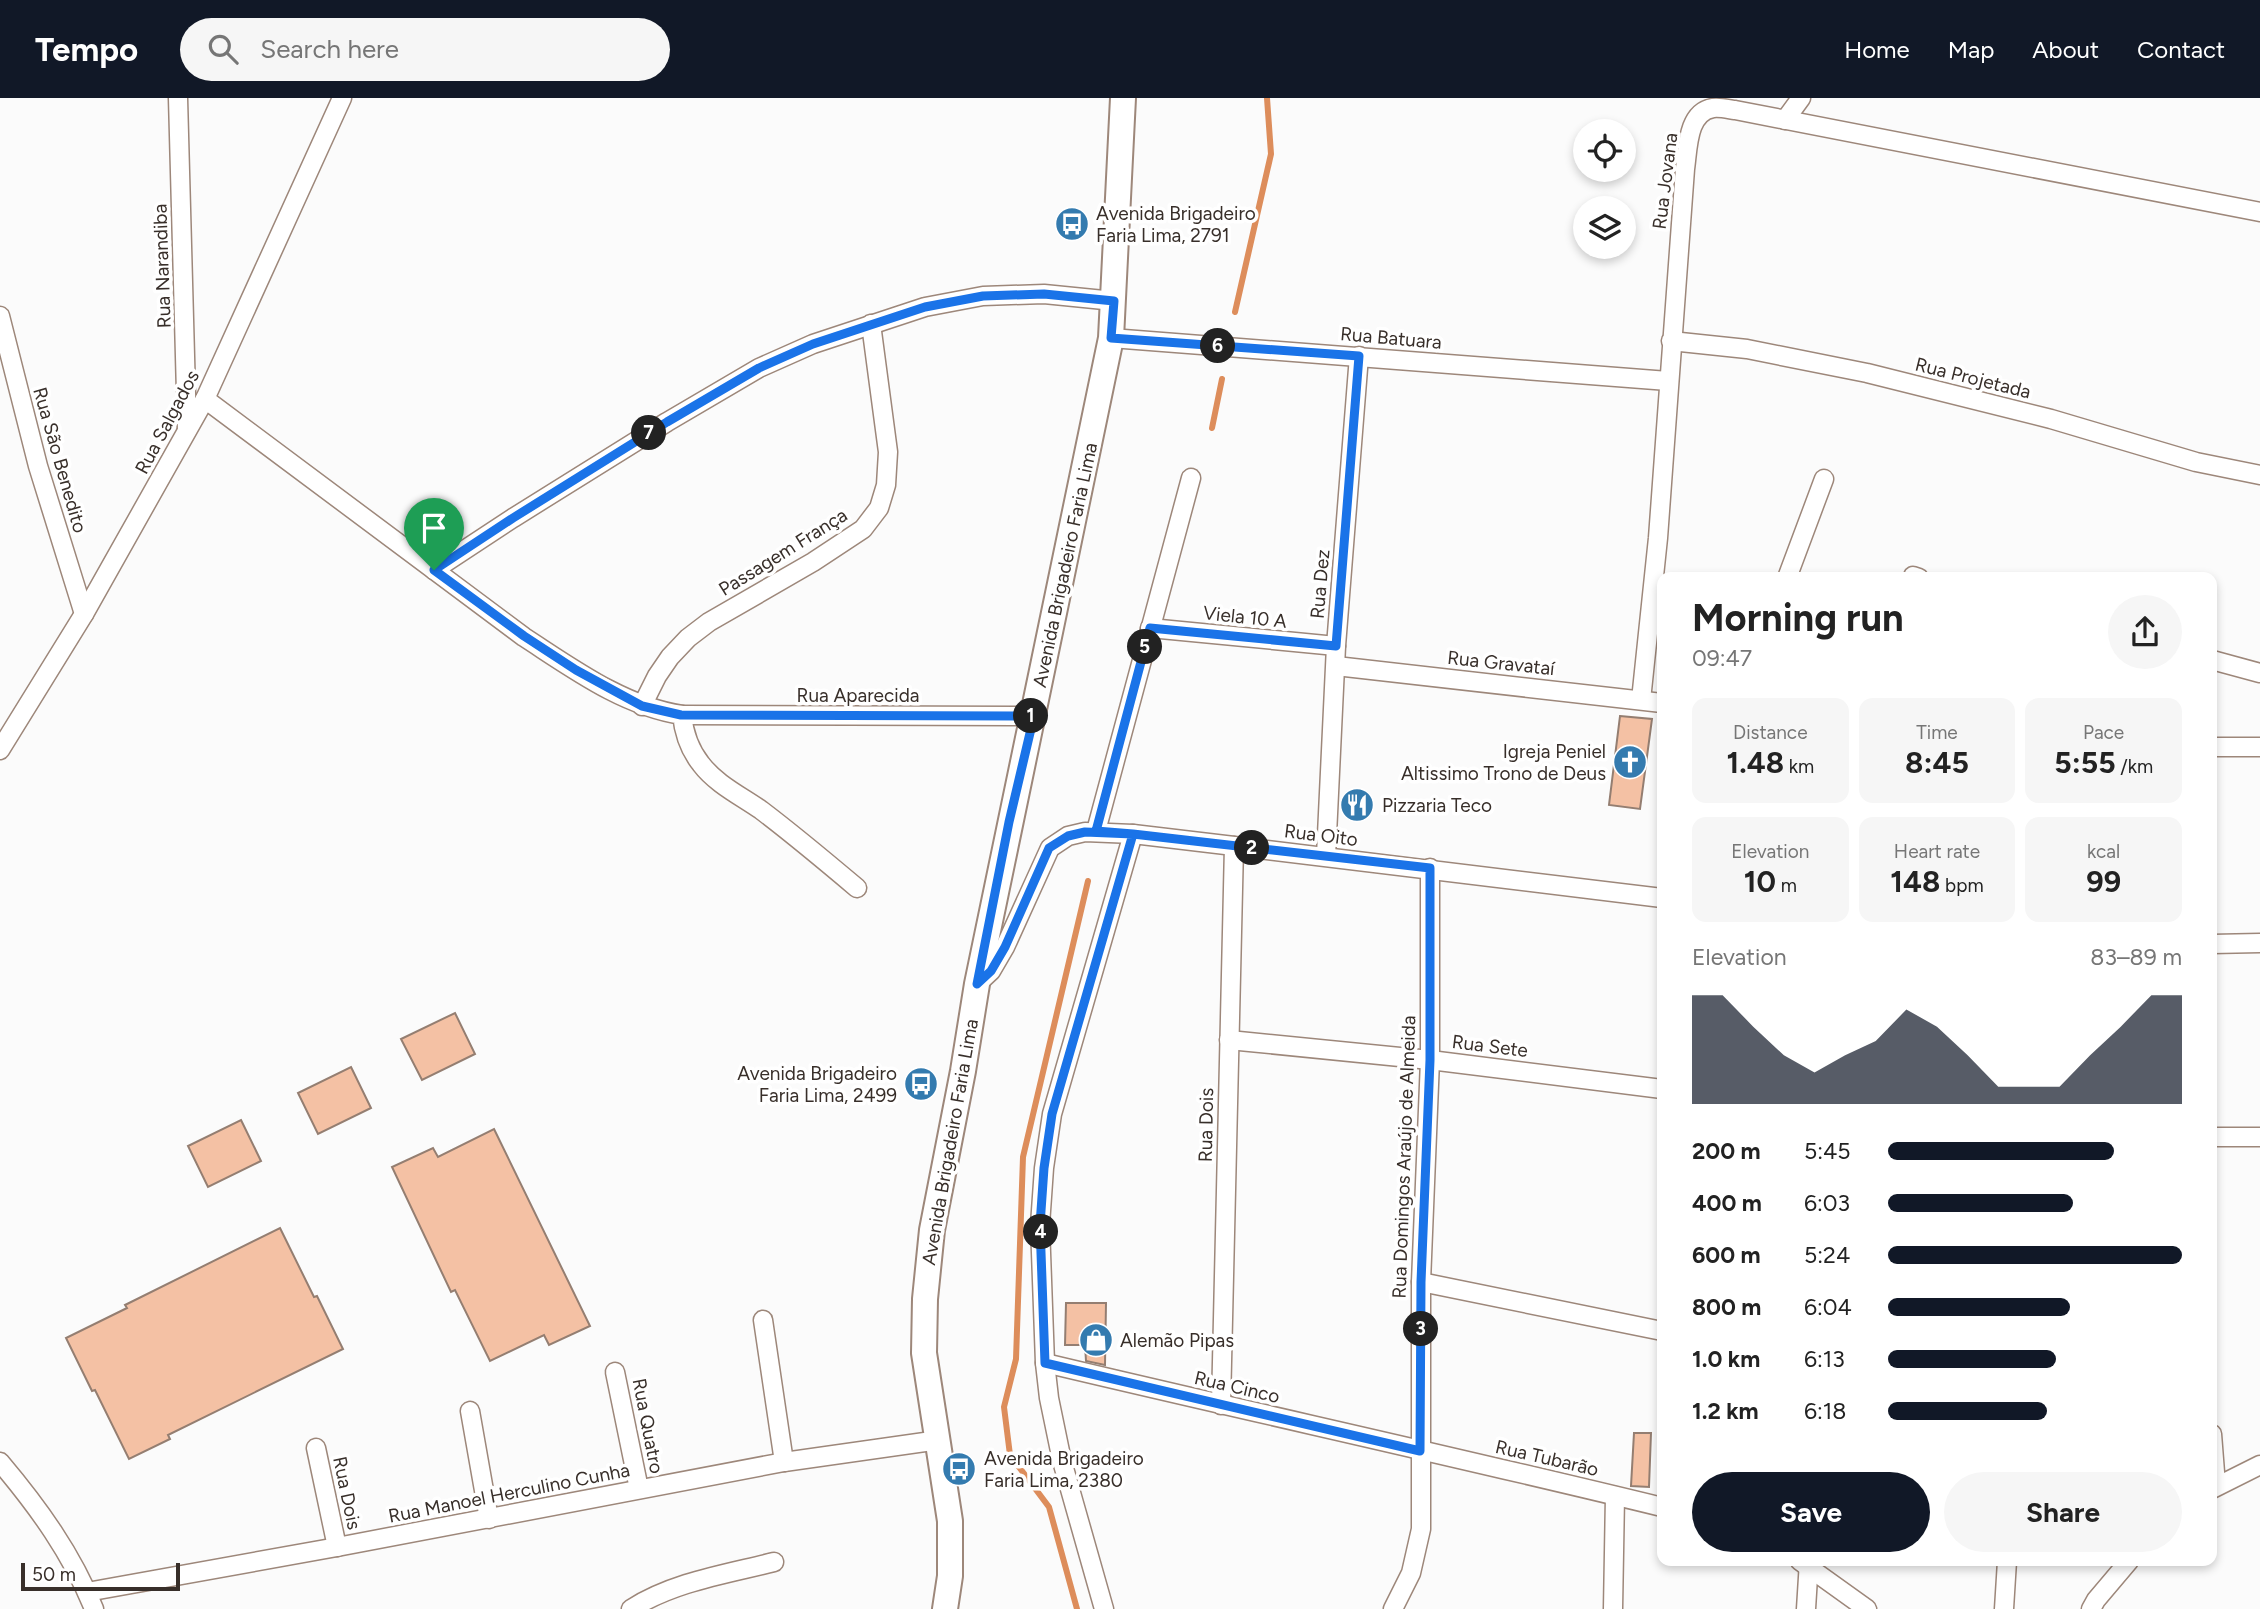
<!DOCTYPE html>
<meta charset="utf-8">
<style>
body{margin:0;font-family:Figtree,sans-serif;background:#f6f6f6;color:#222;height:100vh;display:flex;flex-direction:column;font-size:26px;white-space:nowrap}
*{box-sizing:border-box;margin:0}
p{font-size:23px;color:#767676}
.icon{flex:none;width:38px;height:38px;fill:none;stroke:currentColor;stroke-width:2;stroke-linecap:round;stroke-linejoin:round}
.map{position:relative;flex:1;overflow:hidden}
.sheet{position:absolute;left:1657px;top:474px;width:560px;height:994px;display:flex;flex-direction:column;background:#fff;border-radius:14px;box-shadow:0 4px 10px #0003}
.sheet>*{flex:none}
.tools{position:absolute;left:1573px;top:21px;display:grid;gap:14px}
.tools a{display:grid;place-items:center;width:63px;height:63px;border-radius:50%;background:#fff;box-shadow:0 4px 10px #0003;font-size:35px}
.scale{position:absolute;left:21px;bottom:18px;width:159px;box-sizing:border-box;padding-left:7px;border:4px solid #382f2a;border-top:0;font-size:19px;line-height:24px;white-space:nowrap;color:#382f2a;-webkit-text-stroke:5px #fff;paint-order:stroke}
.pin{position:absolute;display:grid;place-items:center;width:60px;height:60px;color:#fff;margin:-72px -30px;border-radius:50% 50% 50% 0;rotate:-45deg;box-shadow:0 0 7px #0007}
.pin .icon{rotate:45deg}
.km{position:absolute;width:35px;height:35px;margin:-18px;border-radius:50%;background:#222;color:#fff;font-size:19px;line-height:35px;text-align:center}
.round{display:grid;place-items:center;flex:none;width:74px;height:74px;border-radius:37px;background:#f6f6f6}
.summary{display:flex;align-items:center;justify-content:space-between;height:119px;padding:0 35px}
h1{font-size:38px;font-weight:700;line-height:52px}
.figures{display:grid;grid-template-columns:repeat(3,1fr);gap:10px;height:119px;padding:7px 35px}
.figures div{display:grid;align-content:center;border-radius:14px;background:#f6f6f6;text-align:center}
.figures b{font-size:30px;font-weight:700}
.figures small{font-size:19px;font-weight:400}
.figures p{font-size:19px}
.chart{height:196px;padding:14px 35px}
.chart p{display:flex;justify-content:space-between}
.chart svg{width:100%;height:126px;margin-top:7px;fill:#111827;opacity:.7}
.action{display:flex;gap:14px;margin-top:auto;padding:14px 35px}
.action a{flex:1;height:80px;border-radius:42px;background:#111827;color:#fff;font-size:28px;font-weight:700;line-height:80px;text-align:center}
.action a+a{background:#f6f6f6;color:#222}
ul{padding:0 35px;list-style:none;font-size:23px}
li{display:grid;grid-template-columns:112px 84px 1fr;align-items:center;height:52px}
li i{height:18px;border-radius:9px;background:#111827}
header{display:flex;align-items:center;gap:42px;box-sizing:border-box;height:98px;padding:0 35px;background:#111827;color:#fff}
header strong{font-size:33px}
nav{display:flex;gap:38px;margin-inline-start:auto;font-size:24px}
.search{width:490px;height:63px;background:#f6f6f6;display:flex;align-items:center;gap:18px;box-sizing:border-box;padding:0 24px;border-radius:38px;color:#767676;font-size:26px}
.map>svg:first-child{display:block}
</style>
<header>
<strong>Tempo</strong>
<div class="search"><svg class="icon" aria-label="search" viewBox="0 0 24 24"><circle cx="10" cy="10" r="6"/><path d="M15 15l6 6"/></svg>Search here</div>
<nav><a>Home</a><a>Map</a><a>About</a><a>Contact</a></nav>
</header>
<div class="map">
<svg width="2260" height="1511" viewBox="0 0 2260 1511">
<rect width="100%" height="100%" fill="#fbfbfb"/>
<g fill="none" stroke-linecap="round" stroke-linejoin="round">
<!-- stream -->
<g stroke="#dd8d5b" stroke-width="6">
<path d="M 1235,214 L 1271,56 L 1267,0"/>
<path d="M 1212,330 L 1222,281"/>
<path d="M 1077,1511 L 1049,1409 L 1010,1357 L 1004,1309 L 1016,1261 L 1023,1059 L 1088,783"/>
</g>
</g>
<!-- building -->
<g fill="#f4c1a4" stroke="#947e71" stroke-width="2">
<path d="M 1620,618 L 1652,621 L 1640,711 L 1609,707 Z"/>
<path d="M 455,915 L 475,956 L 422,982 L 401,941 Z"/>
<path d="M 351,969 L 371,1010 L 318,1036 L 298,995 Z"/>
<path d="M 241,1022 L 261,1063 L 208,1089 L 188,1048 Z"/>
<path d="M 494,1031 L 590,1228 L 549,1247 L 544,1237 L 490,1263 L 455,1192 L 451,1194 L 392,1069 L 433,1050 L 438,1059 Z"/>
<path d="M 280,1130 L 314,1199 L 317,1198 L 343,1251 L 168,1337 L 170,1341 L 129,1361 L 95,1292 L 92,1293 L 66,1240 L 127,1210 L 125,1207 Z"/>
<path d="M 1066,1205 L 1106,1205 L 1105,1267 L 1086,1263 L 1085,1247 L 1065,1247 Z"/>
<path d="M 1634,1335 L 1651,1335 L 1649,1389 L 1631,1388 Z"/>
</g>
<g fill="none" stroke-linecap="round" stroke-linejoin="round">
<!-- street casing -->
<g stroke="#9d877a" stroke-width="21">
<g id="street">
<path d="M 178,0 L 187,332"/>
<path d="M 1785,22 L 1801,0"/>
<path d="M 0,218 L 38,368 L 84,516"/>
<path d="M 1111,240 L 1668,283"/>
<path d="M 1671,243 L 1747,251 L 1867,275 L 2051,321 L 2196,364 L 2260,377"/>
<path d="M 205,301 L 524,539 C 572,570 623,608 682,617 C 684,636 689,651 701,666 C 716,686 741,698 761,712 C 794,737 825,763 857,790"/>
<path d="M 434,472 L 513,420 L 667,324 L 759,270 L 813,246 L 925,209 L 983,198 L 1044,196 L 1114,203"/>
<path d="M 1913,478 L 1919,480"/>
<path d="M 1787,480 L 1824,381"/>
<path d="M 1150,530 L 1336,548"/>
<path d="M 2212,562 L 2260,575"/>
<path d="M 1336,568 L 1662,605"/>
<path d="M 1641,602 L 1658,440 L 1685,71 C 1688,51 1687,14 1713,10 C 1719,9 1728,11 1735,12 L 2260,114"/>
<path d="M 642,608 L 657,578 L 670,559 L 688,540 L 709,524 L 813,464 L 863,431 L 879,410 L 886,387 L 888,354 L 871,226"/>
<path d="M 682,617 L 1034,618"/>
<path d="M 2212,649 L 2260,649"/>
<path d="M 0,652 L 84,516 L 205,301 L 342,0"/>
<path d="M 1096,733 L 1191,380"/>
<path d="M 1326,758 L 1336,548 L 1359,258"/>
<path d="M 2212,846 L 2260,845"/>
<path d="M 977,886 L 991,873 L 1005,849 L 1050,750 L 1068,738 L 1085,734 L 1133,736 L 1234,748 L 1662,800"/>
<path d="M 1229,942 L 1430,962 L 1662,991"/>
<path d="M 2212,1039 L 2260,1039"/>
<path d="M 1421,1184 L 1662,1233"/>
<path d="M 763,1222 L 784,1364"/>
<path d="M 1045,1265 C 1251,1314 1457,1359 1662,1409"/>
<path d="M 615,1274 L 639,1391"/>
<path d="M 1221,1307 L 1234,748"/>
<path d="M 470,1313 L 489,1421"/>
<path d="M 2212,1336 L 2216,1387"/>
<path d="M 316,1350 L 337,1449"/>
<path d="M 0,1364 C 38,1409 72,1456 94,1511"/>
<path d="M 2212,1391 L 2260,1367"/>
<path d="M 1800,1463 L 1867,1511"/>
<path d="M 87,1494 L 337,1449 L 784,1364 L 939,1342"/>
<path d="M 631,1511 C 673,1484 726,1476 774,1464"/>
<path d="M 1104,1511 L 1062,1363 L 1049,1300 L 1045,1265 L 1040,1127 L 1044,1070 L 1052,1016 L 1133,736"/>
<path d="M 1393,1511 L 1411,1475 L 1421,1431 L 1421,1184 L 1430,962 L 1430,770"/>
<path d="M 1613,1511 L 1615,1398"/>
<path d="M 1806,1511 L 1809,1463"/>
<path d="M 2004,1511 L 2007,1463"/>
<path d="M 2091,1511 L 2096,1502 L 2129,1463"/>
</g>
</g>
<!-- secondary casing -->
<g stroke="#9d877a" stroke-width="28">
<path id="secondary" d="M 945,1511 L 950,1478 L 950,1423 L 924,1255 L 925,1201 L 932,1132 L 963,973 L 977,886 L 1111,240 L 1123,0"/>
</g>
<!-- street -->
<use href="#street" stroke="#fff" stroke-width="18"/>
<!-- secondary -->
<use href="#secondary" stroke="#fff" stroke-width="24"/>
</g>
<g fill="none" stroke-linecap="round" stroke-linejoin="round">
<!-- route casing -->
<g stroke="#fff" stroke-width="14">
<path id="route" d="M 434,472 L 524,538 L 576,572 L 642,608 L 681,617 L 1034,618 L 1009,724 L 977,886 L 991,873 L 1005,849 L 1049,750 L 1068,738 L 1085,734 L 1133,736 L 1430,770 L 1430,962 L 1421,1184 L 1420,1353 L 1045,1265 L 1040,1127 L 1044,1070 L 1052,1016 L 1133,736 L 1096,733 L 1150,530 L 1336,548 L 1359,258 L 1111,240 L 1114,203 L 1044,196 L 983,198 L 925,209 L 813,246 L 759,270 L 667,324 L 513,420 L 434,472"/>
</g>
<!-- route -->
<use href="#route" stroke="#1a73e8" stroke-width="9"/>
</g>
<!-- icons -->
<defs>
<g id="bus-disc" transform="scale(1.75)"><circle r="9.5" fill="#347baf" stroke="#fff"/><path d="M-5-6H5V4H4V6H2V4H-2V6H-4V4H-5ZM-3.5-4V0h7V-4ZM-3.5 1.2v1.5H-2V1.2ZM2 1.2v1.5H3.5V1.2Z" fill="#fff"/></g>
<g id="church-disc" transform="scale(1.75)"><circle r="9.5" fill="#347baf" stroke="#fff"/><path d="M-1.2-6h2.4v3.5h3.3v2.4h-3.3V6h-2.4V-.1h-3.3v-2.4h3.3Z" fill="#fff"/></g>
<g id="restaurant-disc" transform="scale(1.75)"><circle r="9.5" fill="#347baf" stroke="#fff"/><path d="M-5-6h1v4h1v-4h1v4h1v-4h1v5L-1.5 .5V6h-2V.5L-5-1ZM5-6V6H3V1.5H1.5Q1.5-4 5-6Z" fill="#fff"/></g>
<g id="shop-disc" transform="scale(1.75)"><circle r="9.5" fill="#347baf" stroke="#fff"/><path d="M-5-2.5h2.3a2.7 3.5 0 0 1 5.4 0H5L5.5 6h-11ZM-1.5-2.5h3a1.5 2.3 0 0 0-3 0Z" fill="#fff"/></g>
</defs>
<g fill-rule="evenodd">
<use href="#bus-disc" x="1072" y="126"/>
<use href="#church-disc" x="1630" y="664"/>
<use href="#restaurant-disc" x="1357" y="707"/>
<use href="#bus-disc" x="921" y="986"/>
<use href="#shop-disc" x="1096" y="1242"/>
<use href="#bus-disc" x="959" y="1371"/>
</g>
<g text-anchor="middle" dominant-baseline="central" stroke-width="7" stroke-linejoin="round" paint-order="stroke">
<!-- street labels -->
<g font-size="19" fill="#382f2a" stroke="#fff">
<text transform="translate(1665 83) rotate(-83)">Rua Jovana</text>
<text transform="translate(162 168) rotate(-92)">Rua Narandiba</text>
<text transform="translate(1391 240) rotate(5)">Rua Batuara</text>
<text transform="translate(1973 280) rotate(14)">Rua Projetada</text>
<text transform="translate(167 324) rotate(-62)">Rua Salgados</text>
<text transform="translate(60 362) rotate(74)">Rua São Benedito</text>
<text transform="translate(783 454) rotate(-32)">Passagem França</text>
<text transform="translate(1065 467) rotate(-78)">Avenida Brigadeiro Faria Lima</text>
<text transform="translate(1320 486) rotate(-85)">Rua Dez</text>
<text transform="translate(1245 519) rotate(6)">Viela 10 A</text>
<text transform="translate(1501 565) rotate(6)">Rua Gravataí</text>
<text x="858" y="597">Rua Aparecida</text>
<text transform="translate(1321 737) rotate(7)">Rua Oito</text>
<text transform="translate(1490 948) rotate(7)">Rua Sete</text>
<text transform="translate(1206 1027) rotate(-89)">Rua Dois</text>
<text transform="translate(950 1044) rotate(-80)">Avenida Brigadeiro Faria Lima</text>
<text transform="translate(1404 1059) rotate(-88)">Rua Domingos Araújo de Almeida</text>
<text transform="translate(1237 1289) rotate(13)">Rua Cinco</text>
<text transform="translate(648 1328) rotate(79)">Rua Quatro</text>
<text transform="translate(1547 1360) rotate(13)">Rua Tubarão</text>
<text transform="translate(347 1395) rotate(78)">Rua Dois</text>
<text transform="translate(509 1395) rotate(-11)">Rua Manoel Herculino Cunha</text>
</g>
<!-- poi labels -->
<g font-size="19" fill="#382f2a" stroke="#fff" text-anchor="start">
<text x="1096" y="115">Avenida Brigadeiro<tspan x="1096" dy="22">Faria Lima, 2791</tspan></text>
<text x="1606" y="653" text-anchor="end">Igreja Peniel<tspan x="1606" dy="22">Altissimo Trono de Deus</tspan></text>
<text x="1382" y="707">Pizzaria Teco</text>
<text x="897" y="975" text-anchor="end">Avenida Brigadeiro<tspan x="897" dy="22">Faria Lima, 2499</tspan></text>
<text x="1120" y="1242">Alemão Pipas</text>
<text x="984" y="1360">Avenida Brigadeiro<tspan x="984" dy="22">Faria Lima, 2380</tspan></text>
</g>
</g>
</svg>
<div class="tools">
<a><svg class="icon" aria-label="locate" viewBox="0 0 24 24"><circle cx="12" cy="12" r="6"/><path d="M12 2v4M12 18v4M2 12h4M18 12h4"/></svg></a>
<a><svg class="icon" aria-label="layers" viewBox="0 0 24 24"><path d="M12 4l9 5-9 5-9-5zM3 14l9 5 9-5"/></svg></a>
</div>
<div class="scale">50 m</div>
<div class="pin" style="left:434px;top:472px;background:#1e9e55"><svg class="icon" aria-label="arrive" viewBox="0 0 24 24"><path d="M6 21V4h12l-3 4 3 4H6"/></svg></div>
<b class="km" style="left:1031px;top:618px">1</b>
<b class="km" style="left:1252px;top:750px">2</b>
<b class="km" style="left:1421px;top:1231px">3</b>
<b class="km" style="left:1041px;top:1134px">4</b>
<b class="km" style="left:1145px;top:549px">5</b>
<b class="km" style="left:1218px;top:248px">6</b>
<b class="km" style="left:649px;top:335px">7</b>
<section class="sheet">
<div class="summary"><div><h1>Morning run</h1><p>09:47</p></div><a class="round"><svg class="icon" aria-label="share" viewBox="0 0 24 24"><path d="M12 15V3M7 8l5-5 5 5M5 13v7h14v-7"/></svg></a></div>
<div class="figures">
<div><p>Distance</p><b>1.48<small> km</small></b></div>
<div><p>Time</p><b>8:45</b></div>
<div><p>Pace</p><b>5:55<small> /km</small></b></div>
</div>
<div class="figures">
<div><p>Elevation</p><b>10<small> m</small></b></div>
<div><p>Heart rate</p><b>148<small> bpm</small></b></div>
<div><p>kcal</p><b>99</b></div>
</div>
<div class="chart"><p><span>Elevation</span>83–89 m</p>
<svg viewBox="0 0 160 44" preserveAspectRatio="none"><path d="M0 44V6L10 6L20 17L30 27L40 33L50 27L60 22L70 11L80 17L90 27L100 38L110 38L120 38L130 27L140 17L150 6L160 6V44z"/></svg>
</div>
<ul>
<li><b>200 m</b>5:45<i style="width:77%"></i></li>
<li><b>400 m</b>6:03<i style="width:63%"></i></li>
<li><b>600 m</b>5:24<i style="width:100%"></i></li>
<li><b>800 m</b>6:04<i style="width:62%"></i></li>
<li><b>1.0 km</b>6:13<i style="width:57%"></i></li>
<li><b>1.2 km</b>6:18<i style="width:54%"></i></li>
</ul>
<div class="action"><a>Save</a><a>Share</a></div>
</section>
</div>
